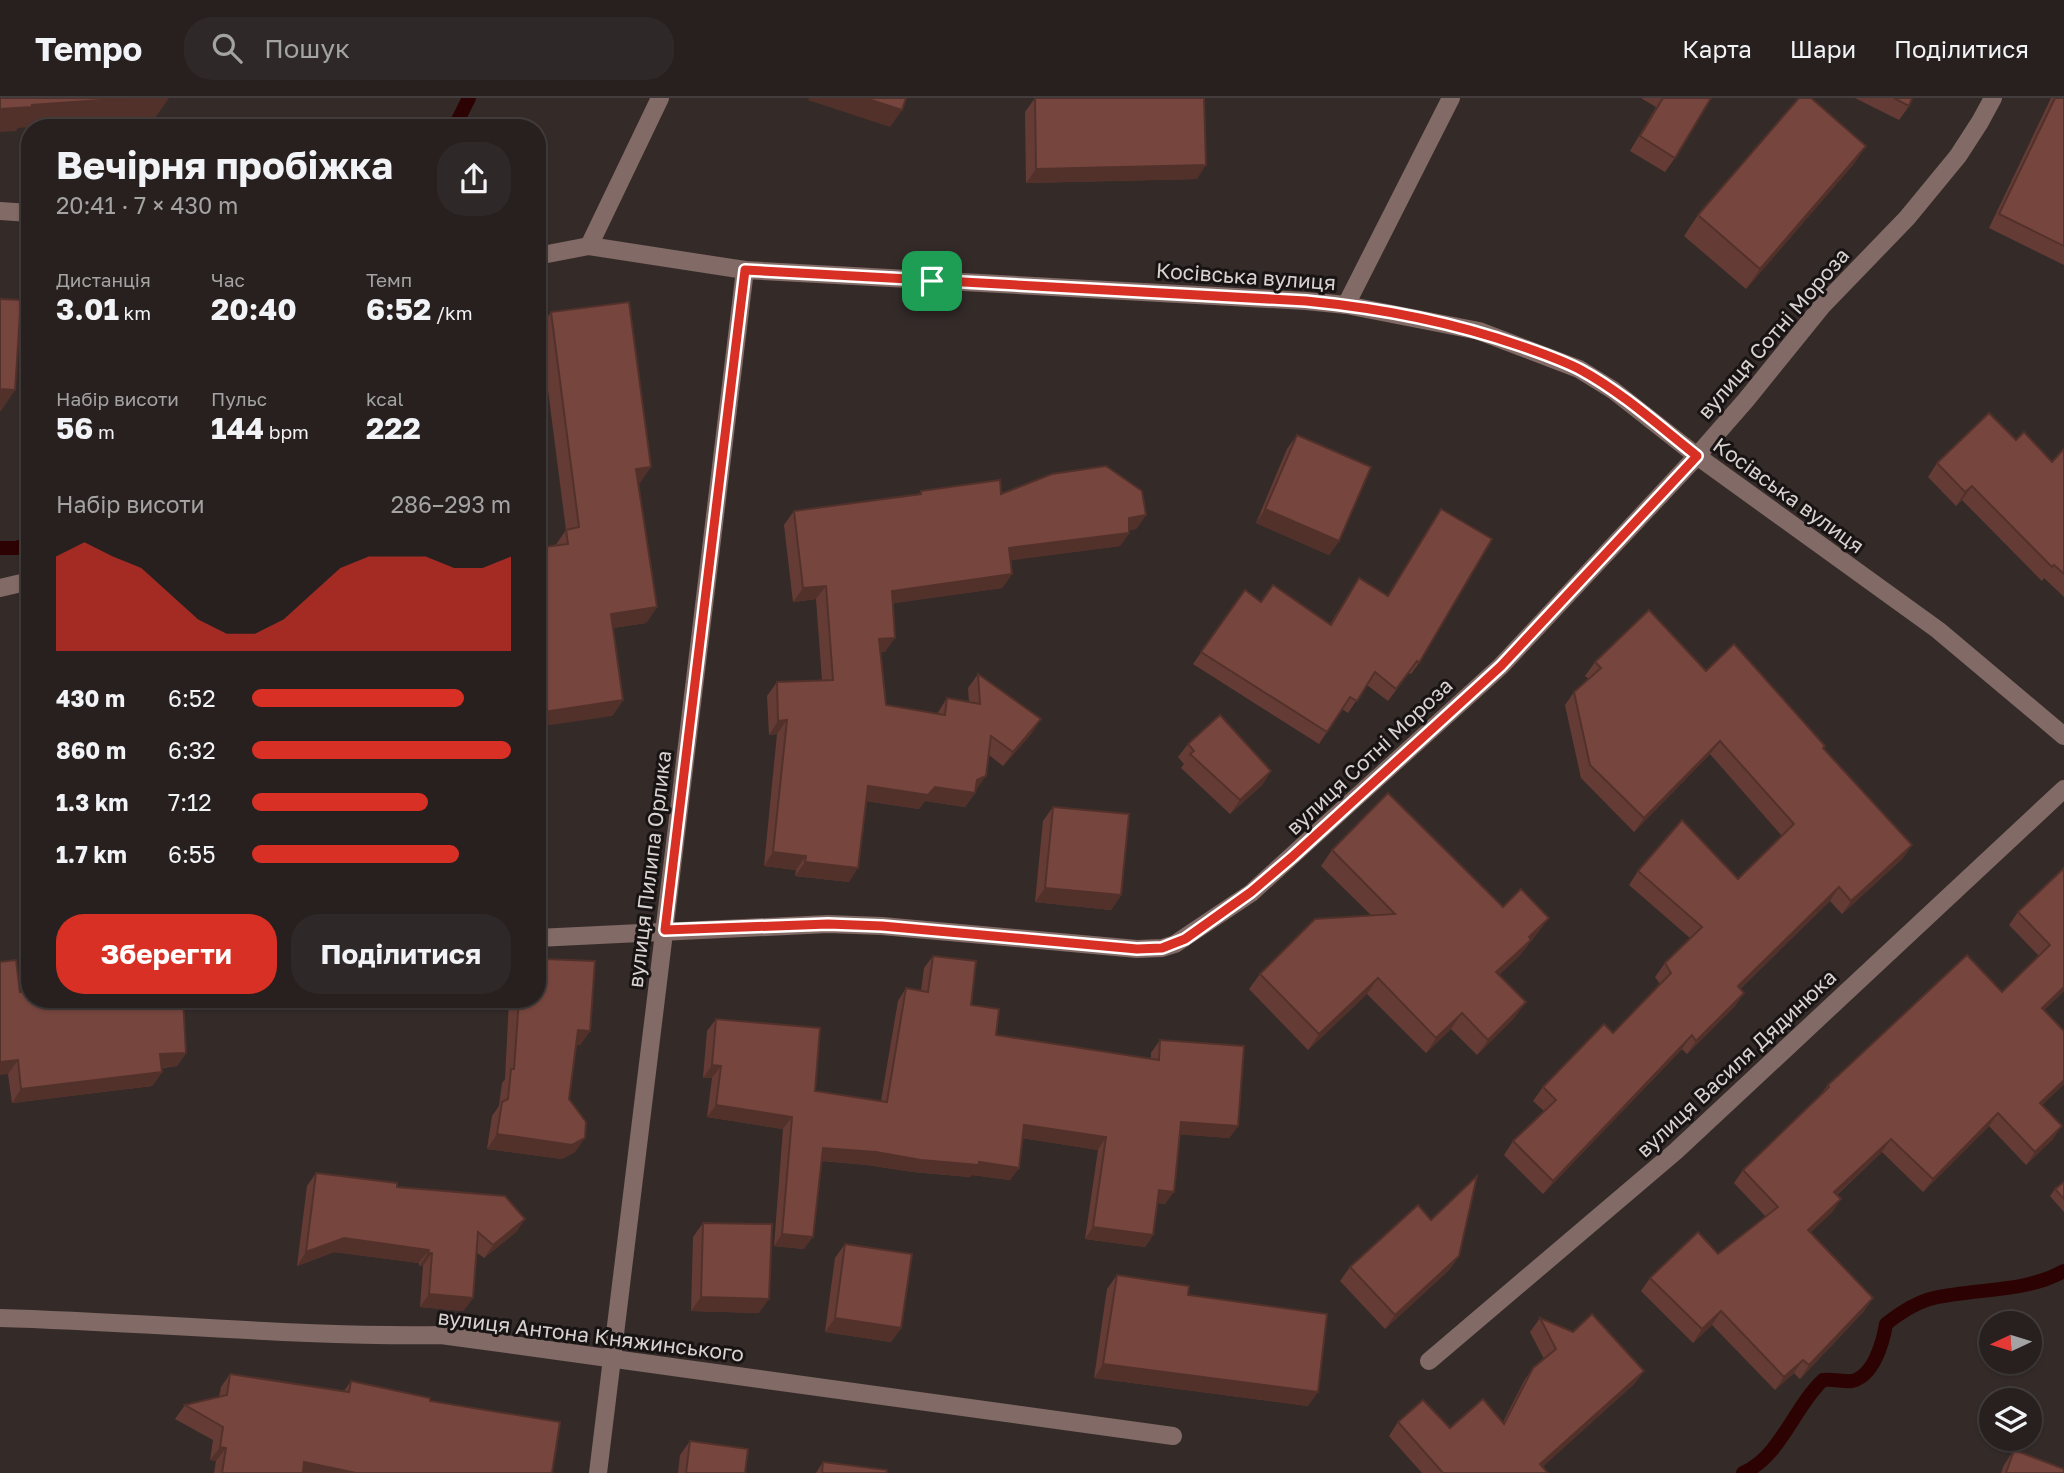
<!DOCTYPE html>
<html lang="uk">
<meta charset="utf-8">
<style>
body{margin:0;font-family:"Golos Text",sans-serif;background:#2f2828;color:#f1f3f6;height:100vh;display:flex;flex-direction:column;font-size:26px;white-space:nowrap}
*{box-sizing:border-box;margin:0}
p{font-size:23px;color:#a4a3a4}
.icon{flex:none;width:38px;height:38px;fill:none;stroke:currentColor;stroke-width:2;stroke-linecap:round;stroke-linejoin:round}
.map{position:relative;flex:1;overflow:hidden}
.side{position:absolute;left:21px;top:21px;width:525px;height:889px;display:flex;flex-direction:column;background:#27201f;border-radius:28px;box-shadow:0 2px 5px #0004,0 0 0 2px #433e3d}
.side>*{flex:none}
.needle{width:46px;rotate:266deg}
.controls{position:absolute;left:1979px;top:1213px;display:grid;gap:14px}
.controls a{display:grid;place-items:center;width:63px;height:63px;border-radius:50%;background:#27201f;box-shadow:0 2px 5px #0004,0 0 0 2px #433e3d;font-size:35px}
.pin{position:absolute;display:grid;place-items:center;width:60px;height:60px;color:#fff;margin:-30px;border-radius:14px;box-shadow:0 4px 10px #0006}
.round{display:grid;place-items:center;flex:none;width:74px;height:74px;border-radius:28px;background:#2f2828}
.overview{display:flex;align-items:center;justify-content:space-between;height:119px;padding:0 35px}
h1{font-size:38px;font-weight:700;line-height:52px}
.stats{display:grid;grid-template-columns:repeat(3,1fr);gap:10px;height:119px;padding:7px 35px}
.stats div{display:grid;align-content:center}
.stats b{font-size:30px;font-weight:700}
.stats small{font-size:19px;font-weight:400}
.stats p{font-size:19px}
.chart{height:196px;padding:14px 35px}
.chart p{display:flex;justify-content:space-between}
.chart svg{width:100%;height:126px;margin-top:7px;fill:#d93025;opacity:.7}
.button{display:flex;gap:14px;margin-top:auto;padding:14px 35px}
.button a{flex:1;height:80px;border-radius:28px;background:#d93025;color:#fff;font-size:28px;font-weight:700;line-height:80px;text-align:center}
.button a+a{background:#2f2828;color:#f1f3f6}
ul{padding:0 35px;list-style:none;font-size:23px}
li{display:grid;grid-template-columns:112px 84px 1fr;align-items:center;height:52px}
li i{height:18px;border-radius:9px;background:#d93025}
header{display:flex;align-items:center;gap:42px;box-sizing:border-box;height:98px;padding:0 35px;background:#27201f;border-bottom:2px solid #433e3d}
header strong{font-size:33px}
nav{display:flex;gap:38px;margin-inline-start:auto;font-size:24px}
.search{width:490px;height:63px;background:#2f2828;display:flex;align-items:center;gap:18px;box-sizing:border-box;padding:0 24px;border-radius:28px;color:#a4a3a4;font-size:26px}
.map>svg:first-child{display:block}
</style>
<header>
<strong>Tempo</strong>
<div class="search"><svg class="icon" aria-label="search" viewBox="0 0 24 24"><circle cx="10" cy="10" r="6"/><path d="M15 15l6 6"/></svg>Пошук</div>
<nav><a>Карта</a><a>Шари</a><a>Поділитися</a></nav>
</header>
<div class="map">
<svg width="2064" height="1375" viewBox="0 0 2064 1375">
<rect width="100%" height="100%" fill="#342b29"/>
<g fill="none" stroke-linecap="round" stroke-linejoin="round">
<!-- stream -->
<g stroke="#2c0302" stroke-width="14">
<path d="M 454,30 L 469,0"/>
<path d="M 0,450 L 16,450 L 30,446"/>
<path d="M 1743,1375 C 1781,1358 1794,1309 1823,1282 C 1833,1281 1845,1284 1852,1283 C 1874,1278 1883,1244 1886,1226 C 1901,1214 1916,1204 1934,1200 C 1978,1190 2024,1195 2064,1173"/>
</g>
<!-- minor -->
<g stroke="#826a66" stroke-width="18">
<path d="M 0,113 L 30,115"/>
<path d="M 589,148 L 660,0"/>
<path d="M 537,158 L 589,148 L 745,172 L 1306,203 L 1346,207 L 1479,233 L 1579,271 L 1613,292 L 1697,358 L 1938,532 L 2064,638"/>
<path d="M 1346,207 L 1451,0"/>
<path d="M 0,490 L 30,483"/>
<path d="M 537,840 L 828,826 L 882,828 L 1137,851 L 1162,850 L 1175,846 L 1251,795 L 1501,568 L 1697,358 L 1746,302 L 1822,208 L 1907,120 L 1958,58 L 1980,24 L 1993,0"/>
<path d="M 0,1220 C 147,1224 294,1239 441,1237 L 1173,1338"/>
<path d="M 1429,1263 L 1676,1053 L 2064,691"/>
<path d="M 598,1375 L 745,172"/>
</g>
</g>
<!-- wall -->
<g fill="#653c35">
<path d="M 1035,0 L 1197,81 L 1026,85 L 1025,14 Z"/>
<path d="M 1641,0 L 1711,0 L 1675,60 L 1665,74 L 1630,53 L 1656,9 Z"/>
<path d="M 1855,0 L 1912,0 L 1909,8 L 1899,22 Z"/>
<path d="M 2051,0 L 2064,0 L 2064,167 L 1989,130 Z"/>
<path d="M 1866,48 L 1852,68 L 1746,191 L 1684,138 L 1698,117 Z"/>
<path d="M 551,214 L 640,385 L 638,385 L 657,509 L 646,525 L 613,530 L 623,602 L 612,618 L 555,448 L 566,432 L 540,230 Z"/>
<path d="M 1297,337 L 1339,443 L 1329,457 L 1256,425 L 1287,351 Z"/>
<path d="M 2016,342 L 2052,364 L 2064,351 L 2064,499 L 2044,480 L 2042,483 L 1962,402 L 1956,408 L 1928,379 L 1937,365 Z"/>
<path d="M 921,393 L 1001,396 L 1146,417 L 1136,431 L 1129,432 L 1129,435 L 1120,448 L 1010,462 L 1012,476 L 1002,490 L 893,505 L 885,554 L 880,554 L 886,607 L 937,616 L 947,600 L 969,604 L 968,590 L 978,576 L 1032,635 L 1003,668 L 989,657 L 975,695 L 965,709 L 925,703 L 919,711 L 866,703 L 849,784 L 795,778 L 796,772 L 764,768 L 777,636 L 769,637 L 767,598 L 777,584 L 822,582 L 816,501 L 793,504 L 784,427 L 794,413 L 918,397 Z"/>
<path d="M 1441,411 L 1419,565 L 1411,576 L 1409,575 L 1388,603 L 1367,587 L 1348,615 L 1342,611 L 1319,646 L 1193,566 L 1245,492 L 1261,504 L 1330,526 L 1359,480 L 1388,498 L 1433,423 Z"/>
<path d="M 1595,564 L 1706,573 L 1823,650 L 1912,747 L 1902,761 L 1842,816 L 1830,803 L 1740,891 L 1744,895 L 1735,908 L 1687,956 L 1682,951 L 1543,1096 L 1504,1057 L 1513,1043 L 1544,1013 L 1533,1003 L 1543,989 L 1613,935 L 1660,886 L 1655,879 L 1665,865 L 1690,840 L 1629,787 L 1638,773 L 1738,781 L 1782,738 L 1710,656 L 1634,734 L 1581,680 L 1565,607 L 1574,594 L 1589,581 L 1585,578 Z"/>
<path d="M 30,608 L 30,654 L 24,616 Z"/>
<path d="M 1188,646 L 1271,673 L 1262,687 L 1230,716 L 1181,670 L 1184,666 L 1178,659 Z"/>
<path d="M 1053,709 L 1121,797 L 1111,812 L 1035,804 L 1043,723 Z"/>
<path d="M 1332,752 L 1503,809 L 1549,820 L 1520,857 L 1499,877 L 1515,919 L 1477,957 L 1451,931 L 1426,955 L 1367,896 L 1308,952 L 1249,891 L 1260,876 L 1371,817 L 1321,768 Z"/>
<path d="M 2064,770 L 2064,893 L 2044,912 L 2064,933 L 2064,986 L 2042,1007 L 2053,1041 L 2026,1067 L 1989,1028 L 1923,1094 L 1882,1054 L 1837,1097 L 1841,1101 L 1832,1114 L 1810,1135 L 1873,1200 L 1864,1213 L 1800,1281 L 1794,1275 L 1775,1292 L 1712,1227 L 1693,1245 L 1641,1193 L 1650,1180 L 1718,1156 L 1766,1119 L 1734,1085 L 1743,1072 L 1820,997 L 1828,987 L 2002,894 L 2039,858 L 2009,827 L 2018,814 Z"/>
<path d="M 933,858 L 971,907 L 996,937 L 1151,961 L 1151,955 L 1160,942 L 1238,1028 L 1229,1040 L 1179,1036 L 1165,1106 L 1157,1105 L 1153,1137 L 1145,1149 L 1085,1141 L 1098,1052 L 1022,1040 L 1019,1070 L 1010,1082 L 972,1077 L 970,1079 L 913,1074 L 867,1067 L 822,1063 L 804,1151 L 774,1148 L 783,1031 L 707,1019 L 712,980 L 703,980 L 707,933 L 716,921 L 815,993 L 881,1003 L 898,903 L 906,890 L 921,893 L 924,870 Z"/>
<path d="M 543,861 L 590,933 L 580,947 L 576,947 L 569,1001 L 575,1054 L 562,1061 L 487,1051 L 492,1018 L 499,1008 L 502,985 L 505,981 L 509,901 L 537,901 L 537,869 Z"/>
<path d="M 20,894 L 186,955 L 177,968 L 162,970 L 162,974 L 152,988 L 12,1005 L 8,976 Z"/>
<path d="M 316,1075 L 397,1089 L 525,1121 L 516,1134 L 484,1160 L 476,1154 L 473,1200 L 463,1213 L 420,1209 L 423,1168 L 419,1168 L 419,1165 L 334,1154 L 297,1168 L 307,1088 Z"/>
<path d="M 2064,1084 L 2064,1114 L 2050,1098 L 2055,1091 Z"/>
<path d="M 703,1125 L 759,1215 L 691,1213 L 693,1139 Z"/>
<path d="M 845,1146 L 901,1230 L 891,1244 L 825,1234 L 835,1160 Z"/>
<path d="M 1459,1158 L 1449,1172 L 1385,1231 L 1340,1183 L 1350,1169 Z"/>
<path d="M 1117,1177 L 1188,1197 L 1308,1308 L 1094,1280 L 1107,1191 Z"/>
<path d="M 1540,1220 L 1644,1273 L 1634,1286 L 1542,1369 L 1548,1375 L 1422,1375 L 1389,1338 L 1398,1324 L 1450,1330 L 1503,1324 L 1524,1283 L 1533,1270 L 1544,1261 L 1530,1234 Z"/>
<path d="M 230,1276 L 344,1293 L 351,1283 L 430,1303 L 552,1375 L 214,1375 L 216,1363 L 210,1362 L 213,1342 L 175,1321 L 185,1307 L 219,1299 L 221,1289 Z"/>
<path d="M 690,1343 L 745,1375 L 678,1375 L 680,1357 Z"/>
<path d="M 2014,1352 L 2064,1375 L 2001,1375 L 2004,1367 Z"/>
<path d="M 823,1364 L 886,1375 L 816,1375 Z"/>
</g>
<!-- shaded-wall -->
<g fill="#53312b">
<path d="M 129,0 L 169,0 L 155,20 L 18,30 L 16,33 L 0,34 L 0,11 L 32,7 Z"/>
<path d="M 809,0 L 865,0 L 902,12 L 890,29 L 808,2 Z"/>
<path d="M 1866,48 L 1852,68 L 1746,191 L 1760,171 Z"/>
<path d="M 1206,67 L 1197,81 L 1026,85 L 1036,71 Z"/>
<path d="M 0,291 L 15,292 L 1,313 L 0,313 Z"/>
<path d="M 651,369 L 640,385 L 625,387 L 636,371 Z"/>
<path d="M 1972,388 L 1962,402 L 1956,408 L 1965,394 Z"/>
<path d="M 1265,411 L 1339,443 L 1329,457 L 1256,425 Z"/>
<path d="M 1146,417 L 1136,431 L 1119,434 L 1129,420 Z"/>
<path d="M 1129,435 L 1120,448 L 999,464 L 1009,450 Z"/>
<path d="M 1012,476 L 1002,490 L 882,507 L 892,493 Z"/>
<path d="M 826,488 L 816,501 L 793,504 L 803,490 Z"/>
<path d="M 657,509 L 646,525 L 600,532 L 611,516 Z"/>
<path d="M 895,540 L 885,554 L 869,555 L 879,541 Z"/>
<path d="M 623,602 L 612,618 L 537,629 L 537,615 Z"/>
<path d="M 1041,621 L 1032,635 L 1003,668 L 1013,654 Z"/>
<path d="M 787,622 L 777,636 L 769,637 L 778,623 Z"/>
<path d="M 1720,643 L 1710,656 L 1634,734 L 1644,720 Z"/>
<path d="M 1271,673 L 1262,687 L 1230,716 L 1240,702 Z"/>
<path d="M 986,678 L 976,692 L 970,695 L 975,695 L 965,709 L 925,703 L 919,711 L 858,702 L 868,688 L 935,689 L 977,682 Z"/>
<path d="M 1912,747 L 1902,761 L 1842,816 L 1851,803 Z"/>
<path d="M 773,754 L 806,758 L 796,772 L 764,768 Z"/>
<path d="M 805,764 L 858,770 L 849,784 L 795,778 Z"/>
<path d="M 1839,789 L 1830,803 L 1728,902 L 1738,888 Z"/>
<path d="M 1045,790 L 1121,797 L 1111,812 L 1035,804 Z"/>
<path d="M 1549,820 L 1520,857 L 1486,890 L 1496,874 L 1529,839 Z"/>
<path d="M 1378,880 L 1367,896 L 1308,952 L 1319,936 Z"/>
<path d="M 2064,889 L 2064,893 L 2033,923 L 2042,910 Z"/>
<path d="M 1744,895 L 1735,908 L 1687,956 L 1696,943 Z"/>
<path d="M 1526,904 L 1515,919 L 1477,957 L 1488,942 Z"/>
<path d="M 1462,915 L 1451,931 L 1426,955 L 1436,940 Z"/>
<path d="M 578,932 L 590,933 L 580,947 L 568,946 Z"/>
<path d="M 1692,937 L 1682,951 L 1543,1096 L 1553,1083 Z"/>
<path d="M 186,955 L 177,968 L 150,970 L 160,956 Z"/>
<path d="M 18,962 L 8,976 L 0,977 L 0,964 Z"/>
<path d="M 712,967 L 721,968 L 712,980 L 703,980 Z"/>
<path d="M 162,974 L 152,988 L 12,1005 L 21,991 Z"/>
<path d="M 2064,982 L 2064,986 L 2031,1018 L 2040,1005 Z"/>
<path d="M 716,1007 L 792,1019 L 783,1031 L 707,1019 Z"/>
<path d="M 1998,1015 L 1989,1028 L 1923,1094 L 1933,1081 Z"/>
<path d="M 1181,1024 L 1238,1028 L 1229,1040 L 1172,1036 Z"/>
<path d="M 1024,1027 L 1106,1039 L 1098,1052 L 1015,1039 Z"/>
<path d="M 2062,1028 L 2053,1041 L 2026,1067 L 2035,1054 Z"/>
<path d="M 497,1036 L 585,1040 L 575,1054 L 562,1061 L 487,1051 Z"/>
<path d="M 1891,1041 L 1882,1054 L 1825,1107 L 1834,1094 Z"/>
<path d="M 823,1050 L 979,1064 L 1019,1070 L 1010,1082 L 972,1077 L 970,1079 L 913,1074 L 867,1067 L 815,1062 Z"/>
<path d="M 1159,1092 L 1174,1094 L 1165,1106 L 1150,1104 Z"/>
<path d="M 1841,1101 L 1832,1114 L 1799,1146 L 1808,1132 Z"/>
<path d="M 525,1121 L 516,1134 L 484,1160 L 493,1147 Z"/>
<path d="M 1093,1129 L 1153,1137 L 1145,1149 L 1085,1141 Z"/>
<path d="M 782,1136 L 813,1139 L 804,1151 L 774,1148 Z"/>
<path d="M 344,1140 L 429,1152 L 419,1165 L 334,1154 L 297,1168 L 306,1154 Z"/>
<path d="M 428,1155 L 432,1155 L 423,1168 L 419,1168 Z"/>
<path d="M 1459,1158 L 1449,1172 L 1385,1231 L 1395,1217 Z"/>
<path d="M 429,1196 L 473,1200 L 463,1213 L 420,1209 Z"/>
<path d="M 701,1199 L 769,1201 L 759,1215 L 691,1213 Z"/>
<path d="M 1873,1200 L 1864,1213 L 1800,1281 L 1809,1267 Z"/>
<path d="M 1721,1213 L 1712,1227 L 1693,1245 L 1702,1231 Z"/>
<path d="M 835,1220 L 901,1230 L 891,1244 L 825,1234 Z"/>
<path d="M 1803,1262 L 1794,1275 L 1775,1292 L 1784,1279 Z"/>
<path d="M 1103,1266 L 1318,1294 L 1308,1308 L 1094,1280 Z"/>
<path d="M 1644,1273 L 1634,1286 L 1536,1375 L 1540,1366 Z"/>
<path d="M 220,1349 L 226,1350 L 216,1363 L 210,1362 Z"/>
<path d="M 304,1364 L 356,1375 L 297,1375 Z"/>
</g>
<!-- building -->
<g fill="#76463e" stroke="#53312b" stroke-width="2">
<path d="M 0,0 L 129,0 L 32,7 L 32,9 L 0,11 Z"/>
<path d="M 865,0 L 906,0 L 902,12 Z"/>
<path d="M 1035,0 L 1204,0 L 1206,67 L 1036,71 Z"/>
<path d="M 1663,0 L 1711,0 L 1675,60 L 1640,38 Z"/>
<path d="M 1799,0 L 1811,0 L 1866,48 L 1760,171 L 1698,117 Z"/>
<path d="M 1894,0 L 1912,0 L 1909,8 Z"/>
<path d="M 2055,0 L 2064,0 L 2064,148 L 1999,116 Z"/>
<path d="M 0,201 L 21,202 L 15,292 L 0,291 Z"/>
<path d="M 629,204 L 651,369 L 636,371 L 657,509 L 611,516 L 623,602 L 537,615 L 537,450 L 568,446 L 566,432 L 579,429 L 551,214 Z"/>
<path d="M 1989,315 L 2016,342 L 2024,334 L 2052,364 L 2064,351 L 2064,476 L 2054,467 L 2052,469 L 1972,388 L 1965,394 L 1937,365 Z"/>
<path d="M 1297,337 L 1371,369 L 1339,443 L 1265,411 Z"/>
<path d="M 1106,368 L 1142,393 L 1146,417 L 1129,420 L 1129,435 L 1009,450 L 1012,476 L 892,493 L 895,540 L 879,541 L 886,607 L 945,617 L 947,600 L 980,606 L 978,576 L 1041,621 L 1013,654 L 991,638 L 986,678 L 977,682 L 975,695 L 935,689 L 928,697 L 868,688 L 858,770 L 805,764 L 806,758 L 773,754 L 787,622 L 778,623 L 777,584 L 833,582 L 826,488 L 803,490 L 794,413 L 921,396 L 921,393 L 1000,382 L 1001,396 L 1052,376 Z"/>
<path d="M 1441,411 L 1492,441 L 1419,565 L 1417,563 L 1396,591 L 1375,574 L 1357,603 L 1350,599 L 1327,634 L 1201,554 L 1245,492 L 1261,504 L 1273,487 L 1331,527 L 1359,480 L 1388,498 Z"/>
<path d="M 1649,512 L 1706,573 L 1734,546 L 1825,648 L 1823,650 L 1912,747 L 1851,803 L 1839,789 L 1738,888 L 1744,895 L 1696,943 L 1692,937 L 1553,1083 L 1513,1043 L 1556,1002 L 1543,989 L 1604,926 L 1613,935 L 1671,875 L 1665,865 L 1702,829 L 1638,773 L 1682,722 L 1738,781 L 1794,726 L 1720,643 L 1644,720 L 1590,667 L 1574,594 L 1601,570 L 1595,564 Z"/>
<path d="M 1220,617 L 1271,673 L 1240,702 L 1190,656 L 1194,653 L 1188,646 Z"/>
<path d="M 1388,695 L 1503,809 L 1521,791 L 1549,820 L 1529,839 L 1531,842 L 1496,874 L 1526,904 L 1488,942 L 1462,915 L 1436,940 L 1378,880 L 1319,936 L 1260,876 L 1315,821 L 1395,816 L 1332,752 Z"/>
<path d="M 1053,709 L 1129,716 L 1121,797 L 1045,790 Z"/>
<path d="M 2064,770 L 2064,889 L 2042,910 L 2064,933 L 2064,982 L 2040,1005 L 2062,1028 L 2035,1054 L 1998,1015 L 1933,1081 L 1891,1041 L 1834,1094 L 1841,1101 L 1808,1132 L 1873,1200 L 1809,1267 L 1803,1262 L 1784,1279 L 1721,1213 L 1702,1231 L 1650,1180 L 1698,1134 L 1718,1156 L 1778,1109 L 1743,1072 L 1829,989 L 1828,987 L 1967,857 L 2002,894 L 2050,847 L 2018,814 Z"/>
<path d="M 933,858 L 976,863 L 971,907 L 999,911 L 996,937 L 1159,962 L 1160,942 L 1244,948 L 1238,1028 L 1181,1024 L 1174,1094 L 1159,1092 L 1153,1137 L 1093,1129 L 1106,1039 L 1024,1027 L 1019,1070 L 979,1064 L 979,1067 L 921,1062 L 876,1054 L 823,1050 L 813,1139 L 782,1136 L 792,1019 L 716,1007 L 721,968 L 712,967 L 716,921 L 820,930 L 815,993 L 887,1004 L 906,890 L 928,894 Z"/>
<path d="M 543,861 L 595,863 L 590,933 L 578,932 L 569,1001 L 586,1024 L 585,1040 L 572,1047 L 497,1036 L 502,1004 L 508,1001 L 511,971 L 514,971 L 519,901 L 537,901 L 537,879 L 543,880 Z"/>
<path d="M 16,862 L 20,894 L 30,892 L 30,901 L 183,901 L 186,955 L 160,956 L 162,974 L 21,991 L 18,962 L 0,964 L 0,864 Z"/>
<path d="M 316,1075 L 397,1085 L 397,1089 L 505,1098 L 525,1121 L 493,1147 L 478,1134 L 473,1200 L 429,1196 L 432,1155 L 428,1155 L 429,1152 L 344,1140 L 306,1154 Z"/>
<path d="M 1477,1078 L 1459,1158 L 1395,1217 L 1350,1169 L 1418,1107 L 1431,1122 Z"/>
<path d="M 2064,1084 L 2064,1101 L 2055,1091 Z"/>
<path d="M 703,1125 L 772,1126 L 769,1201 L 701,1199 Z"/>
<path d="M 845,1146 L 912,1156 L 901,1230 L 835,1220 Z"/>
<path d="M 1117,1177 L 1189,1188 L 1188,1197 L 1327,1216 L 1318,1294 L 1103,1266 Z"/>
<path d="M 1592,1216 L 1644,1273 L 1540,1366 L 1548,1375 L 1443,1375 L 1398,1324 L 1423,1302 L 1450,1330 L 1483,1301 L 1504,1326 L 1533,1270 L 1556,1251 L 1540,1220 L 1573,1234 Z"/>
<path d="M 230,1276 L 349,1294 L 351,1283 L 430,1300 L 430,1303 L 560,1324 L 552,1375 L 356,1375 L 304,1364 L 303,1375 L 222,1375 L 226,1350 L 220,1349 L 223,1329 L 185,1307 L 227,1297 Z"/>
<path d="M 690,1343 L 748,1351 L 745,1375 L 686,1375 Z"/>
<path d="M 2014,1352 L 2064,1371 L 2064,1375 L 2006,1375 Z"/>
<path d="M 823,1364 L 887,1372 L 886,1375 L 822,1375 Z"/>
</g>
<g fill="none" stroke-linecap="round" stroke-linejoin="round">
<!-- route casing -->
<g stroke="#fff" stroke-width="14">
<path id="route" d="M 745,172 L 1306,203 C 1379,210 1452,224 1521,248 C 1541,255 1562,262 1581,272 C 1623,295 1659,328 1697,358 L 1501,568 L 1292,759 L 1251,794 L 1185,841 L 1162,850 L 1137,851 L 882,828 L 828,826 L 665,832 Z"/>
</g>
<!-- route -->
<use href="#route" stroke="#d93025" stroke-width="9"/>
</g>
<g text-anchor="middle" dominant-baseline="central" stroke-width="6" stroke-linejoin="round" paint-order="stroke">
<!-- street labels -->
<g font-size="21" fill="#d8d2d1" stroke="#191414">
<text transform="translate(1246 178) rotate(4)">Косівська вулиця</text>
<text transform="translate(1773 235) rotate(-49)">вулиця Сотні Мороза</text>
<text transform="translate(1789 397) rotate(36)">Косівська вулиця</text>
<text transform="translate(1369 658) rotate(-43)">вулиця Сотні Мороза</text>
<text transform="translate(649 771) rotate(-83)">вулиця Пилипа Орлика</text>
<text transform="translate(1736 965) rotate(-43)">вулиця Василя Дядинюка</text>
<text transform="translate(591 1237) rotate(7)">вулиця Антона Княжинського</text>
</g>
</g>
</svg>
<div class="controls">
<a><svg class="needle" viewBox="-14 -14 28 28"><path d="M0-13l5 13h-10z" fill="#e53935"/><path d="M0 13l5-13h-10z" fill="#a4a3a4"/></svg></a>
<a><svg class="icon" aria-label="layers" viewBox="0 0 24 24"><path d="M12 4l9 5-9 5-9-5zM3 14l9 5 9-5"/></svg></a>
</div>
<div class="pin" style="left:932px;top:183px;background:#1e9e55"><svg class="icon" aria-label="arrive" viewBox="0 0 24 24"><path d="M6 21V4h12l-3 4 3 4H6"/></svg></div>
<section class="side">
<div class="overview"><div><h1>Вечірня пробіжка</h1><p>20:41 · 7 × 430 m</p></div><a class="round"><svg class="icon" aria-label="share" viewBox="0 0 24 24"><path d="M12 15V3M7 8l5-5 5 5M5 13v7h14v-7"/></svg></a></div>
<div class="stats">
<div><p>Дистанція</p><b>3.01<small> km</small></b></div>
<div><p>Час</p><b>20:40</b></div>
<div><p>Темп</p><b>6:52<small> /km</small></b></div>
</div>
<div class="stats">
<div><p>Набір висоти</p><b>56<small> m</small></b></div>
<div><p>Пульс</p><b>144<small> bpm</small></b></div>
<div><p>kcal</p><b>222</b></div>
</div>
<div class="chart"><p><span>Набір висоти</span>286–293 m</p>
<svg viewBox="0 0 160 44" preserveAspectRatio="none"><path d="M0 44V11L10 6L20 11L30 15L40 24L50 33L60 38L70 38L80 33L90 24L100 15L110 11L120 11L130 11L140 15L150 15L160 11V44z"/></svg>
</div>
<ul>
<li><b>430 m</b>6:52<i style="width:82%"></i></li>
<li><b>860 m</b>6:32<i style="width:100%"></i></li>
<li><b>1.3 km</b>7:12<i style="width:68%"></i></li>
<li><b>1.7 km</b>6:55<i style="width:80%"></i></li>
</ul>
<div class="button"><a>Зберегти</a><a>Поділитися</a></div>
</section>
</div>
